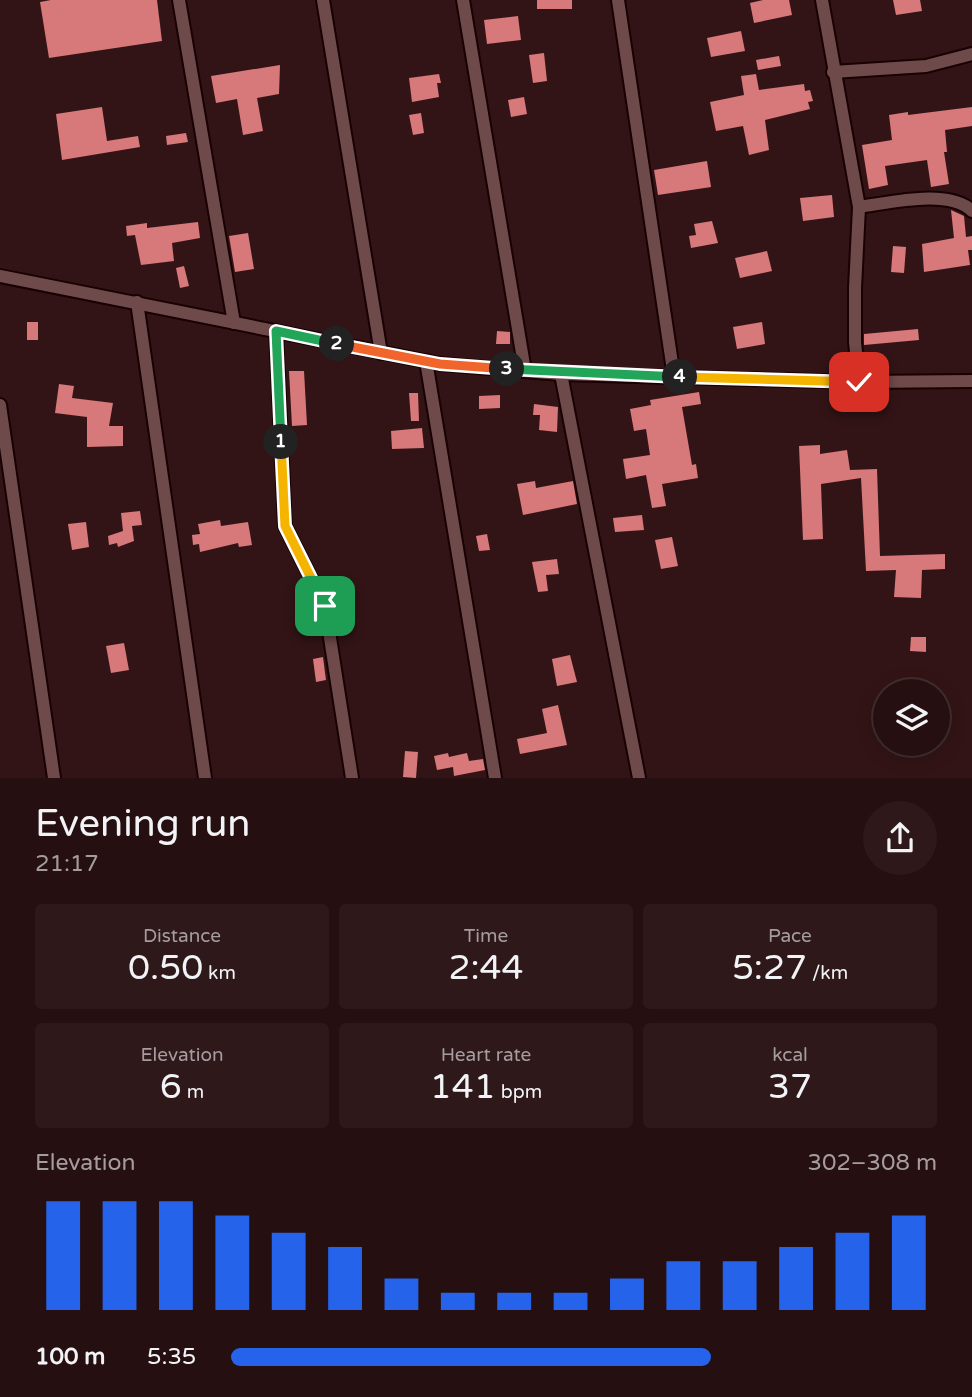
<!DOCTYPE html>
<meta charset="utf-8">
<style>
body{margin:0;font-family:"Varela Round",sans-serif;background:#2e1819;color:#f1f3f6;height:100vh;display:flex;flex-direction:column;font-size:26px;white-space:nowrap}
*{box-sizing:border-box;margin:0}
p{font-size:23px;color:#a49c9f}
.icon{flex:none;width:38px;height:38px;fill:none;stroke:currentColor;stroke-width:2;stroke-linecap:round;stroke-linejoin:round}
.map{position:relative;height:778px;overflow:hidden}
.drawer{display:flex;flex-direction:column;background:#260f10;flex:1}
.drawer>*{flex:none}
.controls{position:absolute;left:873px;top:679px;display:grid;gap:14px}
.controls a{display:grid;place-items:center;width:77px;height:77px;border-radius:50%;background:#260f10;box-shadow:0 4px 18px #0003,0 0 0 2px #422f30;font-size:35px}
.pin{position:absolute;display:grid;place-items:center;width:60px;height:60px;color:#fff;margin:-30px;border-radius:14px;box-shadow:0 4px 10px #0006}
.km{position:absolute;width:35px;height:35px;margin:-18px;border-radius:50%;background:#222;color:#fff;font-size:19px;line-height:35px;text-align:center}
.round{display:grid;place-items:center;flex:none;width:74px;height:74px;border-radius:37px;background:#2e1819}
.head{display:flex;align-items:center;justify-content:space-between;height:119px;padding:0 35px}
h1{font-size:38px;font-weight:600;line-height:52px}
.figures{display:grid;grid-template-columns:repeat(3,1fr);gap:10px;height:119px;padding:7px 35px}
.figures div{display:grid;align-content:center;border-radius:7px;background:#2e1819;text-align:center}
.figures b{font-size:35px;font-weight:600}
.figures small{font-size:19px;font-weight:400}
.figures p{font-size:19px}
.chart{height:196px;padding:14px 35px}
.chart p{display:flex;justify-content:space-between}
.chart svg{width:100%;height:126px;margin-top:7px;stroke:#2563eb;stroke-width:6}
ul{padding:0 35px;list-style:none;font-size:23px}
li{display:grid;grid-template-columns:112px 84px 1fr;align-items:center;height:52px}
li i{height:18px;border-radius:9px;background:#2563eb}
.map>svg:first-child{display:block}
</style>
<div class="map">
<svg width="972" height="778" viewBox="0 0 972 778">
<rect width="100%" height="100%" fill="#331416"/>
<!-- building -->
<g fill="#d7787a">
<path d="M 51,0 L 157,0 L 162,41 L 49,58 L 40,2 Z"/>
<rect x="537" y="0" width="35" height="9"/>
<path d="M 763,0 L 789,0 L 792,15 L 754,23 L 750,3 Z"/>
<path d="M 893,0 L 920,0 L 922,11 L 896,15 Z"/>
<path d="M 518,16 L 521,40 L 487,44 L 484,20 Z"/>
<path d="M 741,31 L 745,51 L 711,57 L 707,38 Z"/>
<path d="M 544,53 L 547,81 L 533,83 L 529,55 Z"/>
<path d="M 779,56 L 781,66 L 758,70 L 756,60 Z"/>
<path d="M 280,65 L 279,94 L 257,98 L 263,131 L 243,135 L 237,99 L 216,103 L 211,76 Z"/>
<path d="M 439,74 L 441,83 L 437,83 L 439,97 L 412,102 L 409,78 Z"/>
<path d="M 756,74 L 759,90 L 804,84 L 805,91 L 810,90 L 813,101 L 808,102 L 810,109 L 765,120 L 769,150 L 749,155 L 743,126 L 716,131 L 710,102 L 744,95 L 741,76 Z"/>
<path d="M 524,97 L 527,114 L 511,117 L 508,100 Z"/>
<path d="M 102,107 L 107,141 L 138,136 L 140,147 L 62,160 L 56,114 Z"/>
<path d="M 972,107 L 972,126 L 945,130 L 947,152 L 944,152 L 949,184 L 931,187 L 927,160 L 885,166 L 888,185 L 869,189 L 862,145 L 892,140 L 889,115 L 908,112 L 908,115 Z"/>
<path d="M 421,113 L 424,133 L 413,135 L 409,115 Z"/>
<path d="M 186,133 L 188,142 L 167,145 L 166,136 Z"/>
<path d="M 707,161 L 711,187 L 658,195 L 654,170 Z"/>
<path d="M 832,195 L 834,217 L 803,221 L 800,198 Z"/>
<path d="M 951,210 L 964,216 L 966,237 L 972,236 L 972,250 L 968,250 L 970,265 L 924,272 L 922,244 L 954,238 Z"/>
<path d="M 712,221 L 718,243 L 691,248 L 689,236 L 696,235 L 694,224 Z"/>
<path d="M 198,222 L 200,238 L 172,243 L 174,261 L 141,265 L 135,235 L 127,236 L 126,226 L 147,223 L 147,228 Z"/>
<path d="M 248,233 L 254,269 L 235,272 L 229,236 Z"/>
<path d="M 893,246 L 906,247 L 904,273 L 891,272 Z"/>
<path d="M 767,251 L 772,271 L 740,278 L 735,258 Z"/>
<path d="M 184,266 L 189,286 L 180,288 L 176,268 Z"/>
<rect x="27" y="322" width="11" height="18"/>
<path d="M 762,322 L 765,344 L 737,349 L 733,327 Z"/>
<path d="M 918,329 L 919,340 L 864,345 L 864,334 Z"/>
<path d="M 497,331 L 510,332 L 510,344 L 496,344 Z"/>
<path d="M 289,371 L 304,371 L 307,425 L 292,426 Z"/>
<path d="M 59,384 L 74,386 L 72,398 L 113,403 L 109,426 L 123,426 L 123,446 L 87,447 L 87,417 L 55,413 Z"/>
<path d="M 699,392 L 701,404 L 682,407 L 692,465 L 696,464 L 698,478 L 662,484 L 666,506 L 652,508 L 646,475 L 626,479 L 623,459 L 650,455 L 646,429 L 634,431 L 630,409 L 651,405 L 650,400 Z"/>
<path d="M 409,393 L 418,393 L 419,421 L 411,421 Z"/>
<path d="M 500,395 L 500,408 L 479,409 L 479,396 Z"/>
<path d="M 534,404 L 558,407 L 557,432 L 539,430 L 540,415 L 533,415 Z"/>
<path d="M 422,428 L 424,448 L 392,449 L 391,431 Z"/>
<path d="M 820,445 L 820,454 L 847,450 L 850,470 L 877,469 L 880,556 L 945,554 L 945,569 L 922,570 L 921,598 L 894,597 L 896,570 L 866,571 L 861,478 L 821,484 L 823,539 L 803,540 L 799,446 Z"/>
<path d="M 535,481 L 536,488 L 573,481 L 577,504 L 523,515 L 517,484 Z"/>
<path d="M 140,511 L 142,525 L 132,526 L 134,541 L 118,547 L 117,543 L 109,545 L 108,536 L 123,531 L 121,513 Z"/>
<path d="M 642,515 L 644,530 L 615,532 L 613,518 Z"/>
<path d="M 220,520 L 221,526 L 248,522 L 252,545 L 239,547 L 238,543 L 200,552 L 199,544 L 193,545 L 192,535 L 200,534 L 198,524 Z"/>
<path d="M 86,522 L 89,547 L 72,550 L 68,524 Z"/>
<path d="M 487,534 L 490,550 L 479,551 L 476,536 Z"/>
<path d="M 672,537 L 678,566 L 661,569 L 655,540 Z"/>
<path d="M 557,559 L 559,574 L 546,575 L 548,591 L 538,592 L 532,562 Z"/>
<path d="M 911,637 L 926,637 L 926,652 L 910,651 Z"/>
<path d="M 124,643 L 129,670 L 111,673 L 106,646 Z"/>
<path d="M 570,655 L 577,682 L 557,686 L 552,659 Z"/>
<path d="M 323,657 L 326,680 L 316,682 L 313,659 Z"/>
<path d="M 558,705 L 567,745 L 520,754 L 517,739 L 547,733 L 542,709 Z"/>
<path d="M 405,751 L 418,752 L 416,778 L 403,777 Z"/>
<path d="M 448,753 L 449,757 L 467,753 L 469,761 L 483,759 L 485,770 L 454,776 L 453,767 L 437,770 L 434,756 Z"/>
</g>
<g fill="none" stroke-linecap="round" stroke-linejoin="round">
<!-- minor casing -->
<g stroke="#190103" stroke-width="16">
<g id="minor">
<path d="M 179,0 L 234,323"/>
<path d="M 323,0 L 381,353"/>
<path d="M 463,0 L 525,371"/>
<path d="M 618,0 L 674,377"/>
<path d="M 822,0 L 859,207 L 855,288 L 855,342 L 859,382"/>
<path d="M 833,72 L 926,66 L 972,54"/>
<path d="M 859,207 C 889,203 949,188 972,211"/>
<path d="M 0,276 L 440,364 L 561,374 L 859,382 L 972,381"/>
<path d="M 137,302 L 205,778"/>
<path d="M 276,331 L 285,526 L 325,606 L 352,778"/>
<path d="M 426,361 L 495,778"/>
<path d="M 561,374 L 639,778"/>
<path d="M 0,405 L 54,778"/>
</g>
</g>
<!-- minor -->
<use href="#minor" stroke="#6f4a4a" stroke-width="12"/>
</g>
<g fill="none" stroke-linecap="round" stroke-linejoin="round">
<!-- split-1 casing -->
<g stroke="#fff" stroke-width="14">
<path id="split-1" d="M 281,442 L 285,526 L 325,606"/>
</g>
<!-- split-2 casing -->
<g stroke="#fff" stroke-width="14">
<path id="split-2" d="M 281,442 L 276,331 L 337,344"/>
</g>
<!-- split-3 casing -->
<g stroke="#fff" stroke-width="14">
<path id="split-3" d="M 337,344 L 440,364 L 507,369"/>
</g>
<!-- split-4 casing -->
<g stroke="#fff" stroke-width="14">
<path id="split-4" d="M 507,369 L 680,377"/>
</g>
<!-- split-5 casing -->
<g stroke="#fff" stroke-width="14">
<path id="split-5" d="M 680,377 L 859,382"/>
</g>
<!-- split-1 -->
<use href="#split-1" stroke="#f5b400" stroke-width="9"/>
<!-- split-2 -->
<use href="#split-2" stroke="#22a559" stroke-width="9"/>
<!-- split-3 -->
<use href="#split-3" stroke="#f0652b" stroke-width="9"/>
<!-- split-4 -->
<use href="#split-4" stroke="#22a559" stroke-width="9"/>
<!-- split-5 -->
<use href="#split-5" stroke="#f5b400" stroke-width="9"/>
</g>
</svg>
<div class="controls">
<a><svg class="icon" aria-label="layers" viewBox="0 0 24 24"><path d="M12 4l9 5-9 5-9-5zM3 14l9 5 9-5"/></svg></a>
</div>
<div class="pin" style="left:325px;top:606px;background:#1e9e55"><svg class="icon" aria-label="arrive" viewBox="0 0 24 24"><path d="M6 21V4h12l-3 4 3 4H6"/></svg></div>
<div class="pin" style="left:859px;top:382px;background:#d93025"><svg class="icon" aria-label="check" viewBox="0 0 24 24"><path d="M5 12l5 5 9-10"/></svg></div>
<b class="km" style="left:281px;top:442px">1</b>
<b class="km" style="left:337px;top:344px">2</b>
<b class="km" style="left:507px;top:369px">3</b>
<b class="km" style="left:680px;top:377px">4</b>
</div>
<section class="drawer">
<div class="head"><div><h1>Evening run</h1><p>21:17</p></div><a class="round"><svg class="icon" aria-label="share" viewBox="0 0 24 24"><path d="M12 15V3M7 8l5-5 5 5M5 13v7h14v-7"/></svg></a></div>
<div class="figures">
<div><p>Distance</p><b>0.50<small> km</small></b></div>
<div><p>Time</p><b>2:44</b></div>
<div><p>Pace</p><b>5:27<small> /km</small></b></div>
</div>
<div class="figures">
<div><p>Elevation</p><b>6<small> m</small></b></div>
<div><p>Heart rate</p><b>141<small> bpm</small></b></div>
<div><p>kcal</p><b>37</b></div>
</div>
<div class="chart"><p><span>Elevation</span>302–308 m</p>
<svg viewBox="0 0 160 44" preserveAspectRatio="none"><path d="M5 44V6M15 44V6M25 44V6M35 44V11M45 44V17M55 44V22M65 44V33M75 44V38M85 44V38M95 44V38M105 44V33M115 44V27M125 44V27M135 44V22M145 44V17M155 44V11"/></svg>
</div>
<ul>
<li><b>100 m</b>5:35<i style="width:68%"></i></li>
</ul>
</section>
